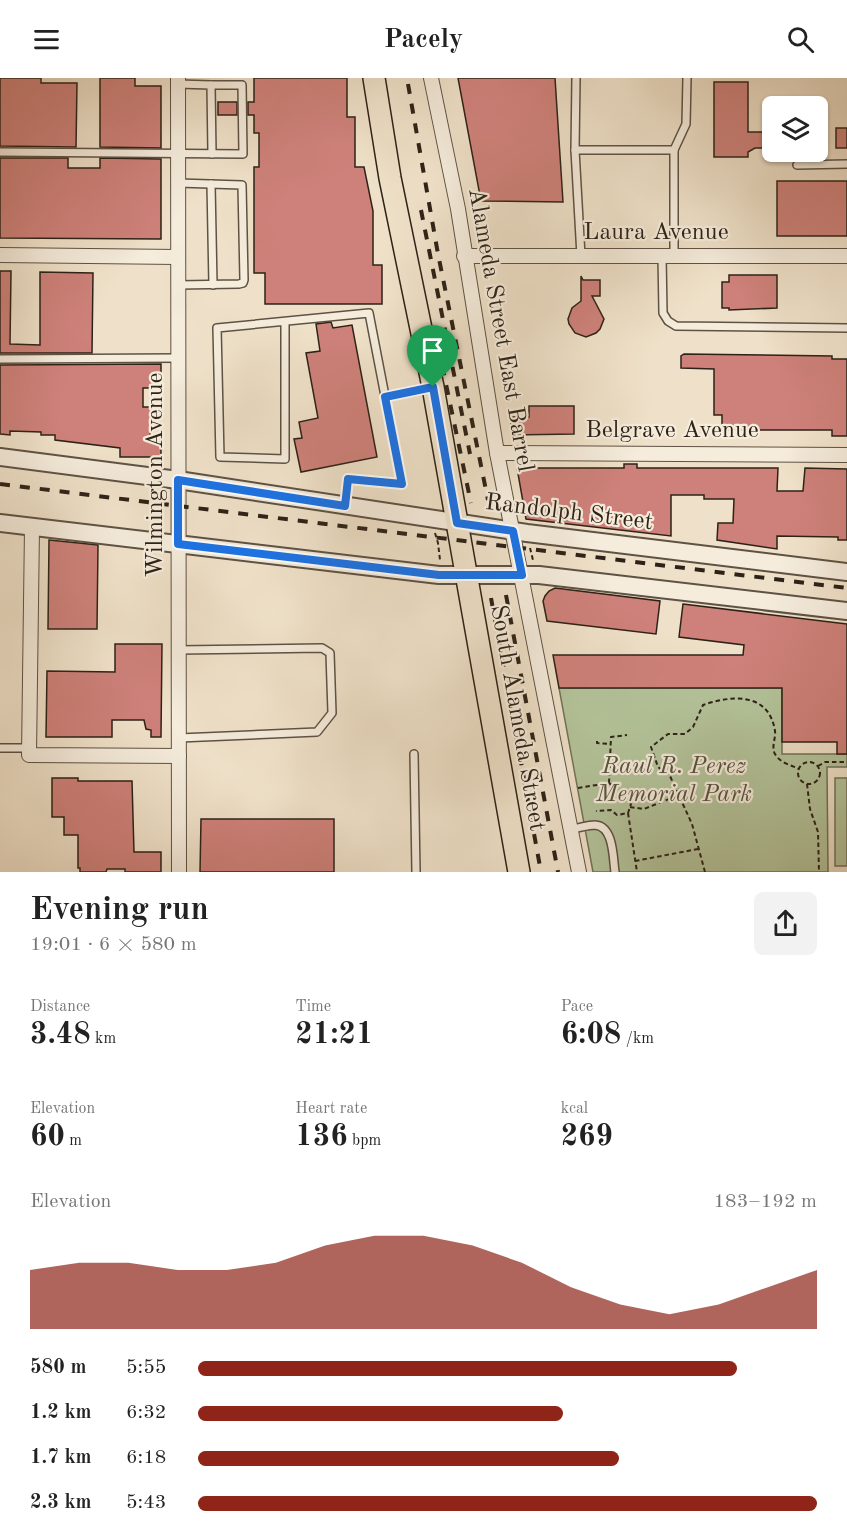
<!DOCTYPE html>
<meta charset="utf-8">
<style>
body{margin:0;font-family:"Old Standard TT",serif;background:#f2f2f2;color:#222;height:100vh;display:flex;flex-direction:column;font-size:22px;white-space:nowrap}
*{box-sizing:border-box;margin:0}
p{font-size:20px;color:#767676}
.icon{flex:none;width:33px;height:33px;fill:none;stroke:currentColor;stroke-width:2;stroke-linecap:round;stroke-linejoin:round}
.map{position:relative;height:794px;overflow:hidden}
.sheet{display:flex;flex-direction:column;background:#fff;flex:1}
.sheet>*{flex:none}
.buttons{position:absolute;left:762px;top:18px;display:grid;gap:12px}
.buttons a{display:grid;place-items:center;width:66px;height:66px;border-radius:9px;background:#fff;box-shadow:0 2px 4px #0004;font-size:30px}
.pin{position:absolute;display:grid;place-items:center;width:51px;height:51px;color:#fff;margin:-62px -26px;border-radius:50% 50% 50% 0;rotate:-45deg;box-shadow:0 0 6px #0007}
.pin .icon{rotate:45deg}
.round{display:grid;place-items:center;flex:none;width:63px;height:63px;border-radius:9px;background:#f2f2f2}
.summary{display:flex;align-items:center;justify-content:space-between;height:102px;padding:0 30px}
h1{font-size:33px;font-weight:800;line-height:45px}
.stats{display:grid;grid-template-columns:repeat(3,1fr);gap:9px;height:102px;padding:6px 30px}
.stats div{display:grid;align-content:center}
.stats b{font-size:30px;font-weight:800}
.stats small{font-size:16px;font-weight:400}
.stats p{font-size:16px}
.chart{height:168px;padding:12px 30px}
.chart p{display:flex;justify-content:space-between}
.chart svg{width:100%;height:108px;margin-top:6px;fill:#8f2418;opacity:.7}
ul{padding:0 30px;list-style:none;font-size:20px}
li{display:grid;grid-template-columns:96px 72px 1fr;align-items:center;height:45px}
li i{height:15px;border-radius:8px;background:#8f2418}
header{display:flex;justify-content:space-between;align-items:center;height:78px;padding:0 30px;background:#fff;font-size:27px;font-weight:800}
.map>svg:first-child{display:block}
</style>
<header><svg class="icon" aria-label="menu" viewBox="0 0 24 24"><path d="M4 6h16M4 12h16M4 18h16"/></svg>Pacely<svg class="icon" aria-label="search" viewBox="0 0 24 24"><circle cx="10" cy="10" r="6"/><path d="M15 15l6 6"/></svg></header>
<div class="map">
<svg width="847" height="794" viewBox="0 0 847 794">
<rect width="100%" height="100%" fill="#efe1c9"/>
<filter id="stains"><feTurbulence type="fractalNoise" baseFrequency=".00333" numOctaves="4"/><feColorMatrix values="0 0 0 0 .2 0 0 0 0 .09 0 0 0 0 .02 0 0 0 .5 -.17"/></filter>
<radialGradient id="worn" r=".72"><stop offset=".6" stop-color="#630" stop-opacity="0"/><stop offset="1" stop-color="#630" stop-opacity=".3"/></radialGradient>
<!-- green -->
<g fill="#b4c49b" stroke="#707359" stroke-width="1.5">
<path d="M 559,610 L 782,610 L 782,676 L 847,676 L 847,689 L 827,689 L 828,794 L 593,794 Z"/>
<rect x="835" y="700" width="12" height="88"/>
</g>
<!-- building -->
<g fill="#ce817a" stroke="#2d2217" stroke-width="1.5">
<path d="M 0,0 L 41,0 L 41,5 L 77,5 L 76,69 L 0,68 Z"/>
<path d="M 100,0 L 135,0 L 135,8 L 161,8 L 161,70 L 100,69 Z"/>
<path d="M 254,0 L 347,0 L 347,39 L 355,39 L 355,89 L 364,89 L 373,133 L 373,187 L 382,187 L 382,226 L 265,226 L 265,195 L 254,195 L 254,89 L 259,89 L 259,55 L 254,55 L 254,37 L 248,37 L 248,24 L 254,24 Z"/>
<path d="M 458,0 L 555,0 L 563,124 L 481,123 Z"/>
<path d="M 714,4 L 748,4 L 748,54 L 772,54 L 772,70 L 755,70 L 748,74 L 748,79 L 714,79 Z"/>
<rect x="218" y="24" width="19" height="13"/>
<rect x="836" y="50" width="11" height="20"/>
<path d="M 0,80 L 68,80 L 68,90 L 100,90 L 100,80 L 161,81 L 161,161 L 0,160 Z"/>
<rect x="777" y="103" width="70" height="55"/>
<path d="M 0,193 L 11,193 L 10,266 L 40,267 L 40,194 L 93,195 L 92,275 L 0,275 Z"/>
<path d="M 729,197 L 777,197 L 777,230 L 729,232 L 729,230 L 722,230 L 722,204 L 729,204 Z"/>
<path d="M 581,198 L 583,202 L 600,202 L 600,218 L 592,218 L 604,241 L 600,251 L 596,255 L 586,259 L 575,255 L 569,246 L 568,241 L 572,230 L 581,223 Z"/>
<path d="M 331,244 L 333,250 L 352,247 L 377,379 L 301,394 L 294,361 L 302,360 L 299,344 L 318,340 L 306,275 L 320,273 L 316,246 Z"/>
<path d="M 684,276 L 832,278 L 832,281 L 847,281 L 847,358 L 832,358 L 832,352 L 722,352 L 722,337 L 714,337 L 714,291 L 681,290 L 681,278 Z"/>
<path d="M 161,286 L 161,310 L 143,310 L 143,329 L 151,329 L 150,357 L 161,357 L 161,379 L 120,379 L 120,370 L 55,362 L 55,357 L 41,357 L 41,354 L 10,353 L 10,357 L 0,356 L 0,287 Z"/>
<path d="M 529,328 L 574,328 L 574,356 L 511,357 L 511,339 L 529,339 Z"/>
<path d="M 624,386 L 637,386 L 637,390 L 778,390 L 777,413 L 803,413 L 805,390 L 847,391 L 847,462 L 838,462 L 838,459 L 777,458 L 777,471 L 717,462 L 718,445 L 733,445 L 734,421 L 704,421 L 704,417 L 671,417 L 671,458 L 526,441 L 517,390 L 624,390 Z"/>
<path d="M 49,462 L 98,467 L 97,551 L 48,551 Z"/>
<path d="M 555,510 L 660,523 L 656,556 L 547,543 L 543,523 L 545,518 L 549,513 Z"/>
<path d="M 683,526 L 847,546 L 847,676 L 837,676 L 837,664 L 782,664 L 782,610 L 559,610 L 553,577 L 743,577 L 744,567 L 679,559 Z"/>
<path d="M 115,566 L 162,566 L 161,659 L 151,659 L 151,652 L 146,651 L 144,642 L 112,642 L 112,659 L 46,659 L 47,593 L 115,594 Z"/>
<path d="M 52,700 L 78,700 L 78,703 L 132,703 L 134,774 L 161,774 L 161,794 L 125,794 L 125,791 L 107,791 L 106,794 L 80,794 L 80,790 L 78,790 L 78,757 L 64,757 L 64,739 L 52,739 Z"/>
<path d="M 201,741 L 334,741 L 334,794 L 200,794 Z"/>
</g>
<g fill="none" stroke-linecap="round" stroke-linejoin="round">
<!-- service casing -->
<g stroke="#5e5244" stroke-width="10">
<g id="service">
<path d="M 576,0 L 575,72 L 581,178"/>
<path d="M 178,6 L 211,7 L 212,76"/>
<path d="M 575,72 L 674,72 L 686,46 L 687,0"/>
<path d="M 0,74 L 243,76 L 242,7 L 211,7"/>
<path d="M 797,87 L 847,86"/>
<path d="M 178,105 L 242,107 L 244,202 L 243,205 L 239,206 L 178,207"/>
<path d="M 211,106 L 213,207"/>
<path d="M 662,178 L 663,235 L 668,243 L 676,248 L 847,250"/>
<path d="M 674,178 L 674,72"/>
<path d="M 285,244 L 285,381 L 220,379 L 217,250 L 369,235 L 402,406 L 348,401 L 345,427"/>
<path d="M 0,281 L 178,280"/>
<path d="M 385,319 L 430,310"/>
<path d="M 178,572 L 322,570 L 330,575 L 332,635 L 317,654 L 179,660"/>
<path d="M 0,670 L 30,670"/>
<path d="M 414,676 L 416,794"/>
<path d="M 571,751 C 579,750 588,747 595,747 C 614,748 613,781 615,794"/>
</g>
</g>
<!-- minor casing -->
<g stroke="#5e5244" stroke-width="16">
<g id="minor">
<path d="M 178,0 L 179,794"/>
<path d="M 431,0 L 458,131 L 497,375 L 579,794"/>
<path d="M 0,177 L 178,179"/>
<path d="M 464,178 L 847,178"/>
<path d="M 497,375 L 847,377"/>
<path d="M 32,449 L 29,677 L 179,678"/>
</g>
</g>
<!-- tertiary casing -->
<g stroke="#5e5244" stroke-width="20">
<g id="tertiary">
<path d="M 0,379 L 178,402 L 527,455 L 847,494"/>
<path d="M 0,445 L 439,497 L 539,497 L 847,533"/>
</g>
</g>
<!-- primary casing -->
<g stroke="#2d2217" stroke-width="24">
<path id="primary" d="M 374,0 L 390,100 L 433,309 L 519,794"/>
</g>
<!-- path -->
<g stroke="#2d2217" stroke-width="2" stroke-dasharray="4.5 3" stroke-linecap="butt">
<path d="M 435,455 L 438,465 L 440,482"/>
<path d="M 530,470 L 533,482"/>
<path d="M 597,663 L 597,665 L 611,666"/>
<circle cx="809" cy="695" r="11"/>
<path d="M 818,688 L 825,684 L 847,684"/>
<path d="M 609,705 L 611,659 L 627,657"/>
<path d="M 807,706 L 810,731 L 818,754 L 819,794"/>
<path d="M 578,710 L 609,705 L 626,718 L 631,726 L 628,735 L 617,737 L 611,732 L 596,733"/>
<path d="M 630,729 L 644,731 L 679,717"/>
<path d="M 628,735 L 637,794"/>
<path d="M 635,783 L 698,771"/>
<path d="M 705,794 L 692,746 L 670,698 L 658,689 L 651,669 L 668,656 L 685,656 L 693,649 L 703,627 C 732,617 769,614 775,653 C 776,660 771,669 775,676 C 780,685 791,687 799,691"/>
</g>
<!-- service -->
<use href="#service" stroke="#f5ecdc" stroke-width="7"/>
<!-- minor -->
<use href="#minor" stroke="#f5ecdc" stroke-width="14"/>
<!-- tertiary -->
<use href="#tertiary" stroke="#f5ecdc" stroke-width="16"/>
<!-- primary -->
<use href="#primary" stroke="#efe1c9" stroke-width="21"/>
<!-- rail -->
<g stroke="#2d2217" stroke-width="4" stroke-dasharray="10 10" stroke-linecap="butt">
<path d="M 408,6 L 438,176 L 488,422"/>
<path d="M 421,132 L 470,376"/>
<path d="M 438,268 L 471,425"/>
<path d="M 0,406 L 847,510"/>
<path d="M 506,517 L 558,794"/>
<path d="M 491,520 L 541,794"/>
</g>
</g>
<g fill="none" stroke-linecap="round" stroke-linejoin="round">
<!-- route casing -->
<g stroke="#fff" stroke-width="12">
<path id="route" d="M 433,309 L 457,445 L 513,453 L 522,497 L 439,497 L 178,466 L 178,402 L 345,428 L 348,401 L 402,406 L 385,319 Z"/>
</g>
<!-- route -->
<use href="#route" stroke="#1a73e8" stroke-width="8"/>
</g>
<g text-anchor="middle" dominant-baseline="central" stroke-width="4.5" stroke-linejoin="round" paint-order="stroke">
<!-- street labels -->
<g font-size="24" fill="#2d2217" stroke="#f5ecdc">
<text x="656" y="155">Laura Avenue</text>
<text transform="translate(500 252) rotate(80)">Alameda Street East Barrel</text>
<text x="672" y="353">Belgrave Avenue</text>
<text transform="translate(156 397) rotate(-90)">Wilmington Avenue</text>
<text transform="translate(569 435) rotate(7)">Randolph Street</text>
<text transform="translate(517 640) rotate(80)">South Alameda Street</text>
</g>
<!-- park labels -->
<g font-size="24" font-style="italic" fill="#56533f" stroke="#f5ecdc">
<text x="674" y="689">Raul R. Perez<tspan x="674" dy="28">Memorial Park</tspan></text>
</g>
</g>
<rect width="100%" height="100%" filter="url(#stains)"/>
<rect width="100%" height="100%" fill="url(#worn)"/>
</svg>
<div class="buttons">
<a><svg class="icon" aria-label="layers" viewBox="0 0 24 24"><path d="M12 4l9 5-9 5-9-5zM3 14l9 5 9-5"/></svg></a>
</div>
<div class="pin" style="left:433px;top:309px;background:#1e9e55"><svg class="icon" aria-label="arrive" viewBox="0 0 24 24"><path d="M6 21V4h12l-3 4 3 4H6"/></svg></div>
</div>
<section class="sheet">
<div class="summary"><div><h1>Evening run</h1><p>19:01 · 6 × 580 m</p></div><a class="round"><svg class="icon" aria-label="share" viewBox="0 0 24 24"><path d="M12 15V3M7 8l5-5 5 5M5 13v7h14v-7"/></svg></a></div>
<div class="stats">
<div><p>Distance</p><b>3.48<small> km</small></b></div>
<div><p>Time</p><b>21:21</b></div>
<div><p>Pace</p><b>6:08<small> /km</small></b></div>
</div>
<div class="stats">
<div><p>Elevation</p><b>60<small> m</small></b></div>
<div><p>Heart rate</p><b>136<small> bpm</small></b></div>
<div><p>kcal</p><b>269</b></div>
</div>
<div class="chart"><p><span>Elevation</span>183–192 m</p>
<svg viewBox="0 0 160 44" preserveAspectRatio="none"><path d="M0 44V20L10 17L20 17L30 20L40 20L50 17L60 10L70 6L80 6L90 10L100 17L110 27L120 34L130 38L140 34L150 27L160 20V44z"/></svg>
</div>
<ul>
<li><b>580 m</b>5:55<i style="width:87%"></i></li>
<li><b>1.2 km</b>6:32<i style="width:59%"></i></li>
<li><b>1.7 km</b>6:18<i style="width:68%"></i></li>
<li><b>2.3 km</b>5:43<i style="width:100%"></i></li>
</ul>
</section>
